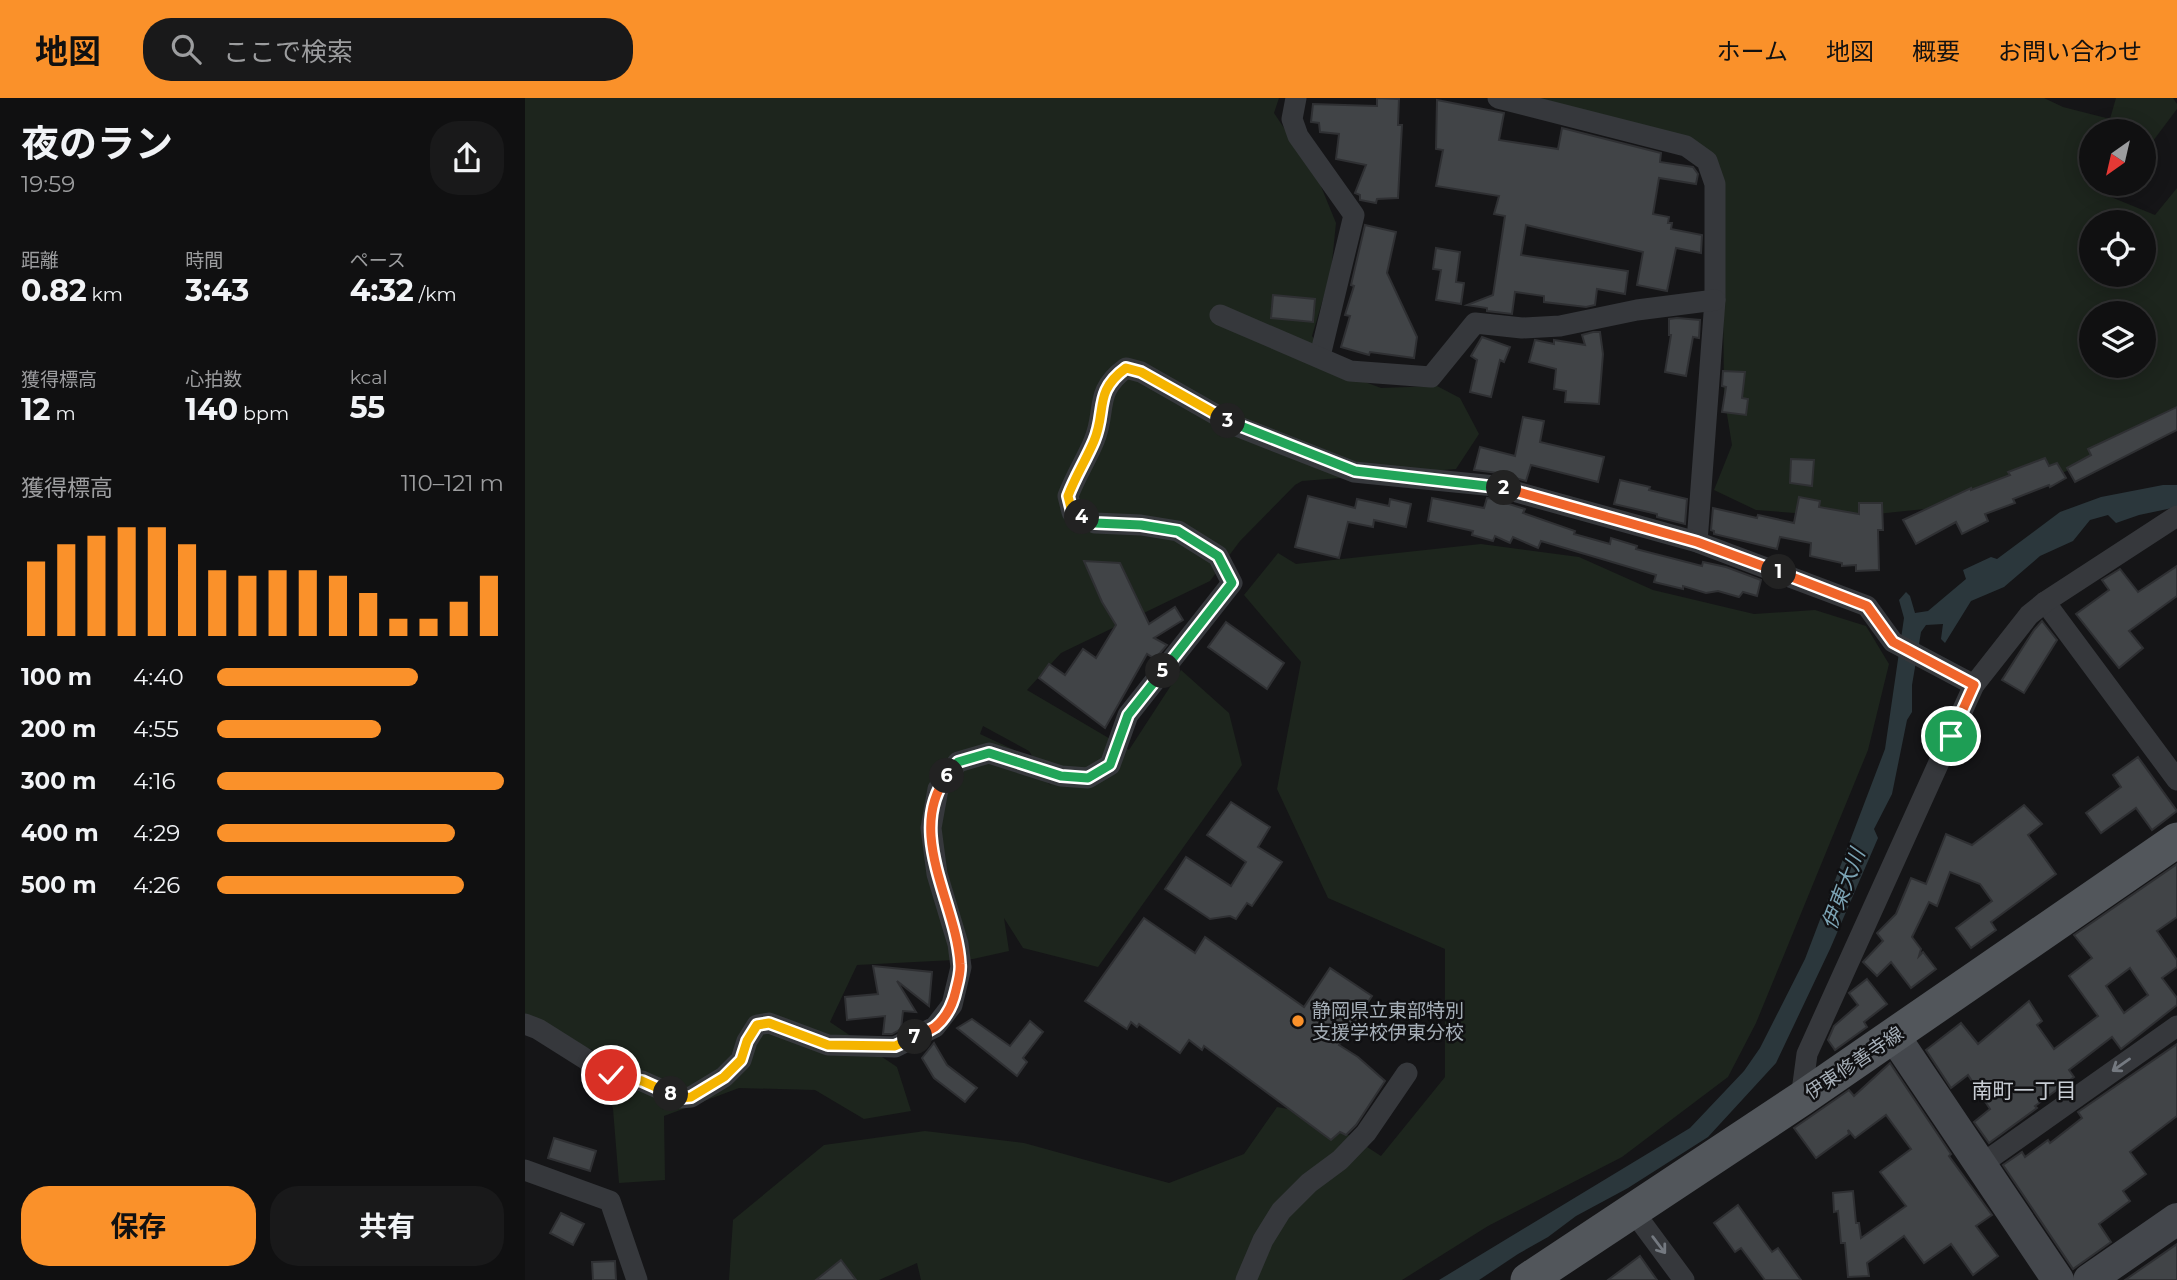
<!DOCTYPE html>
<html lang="ja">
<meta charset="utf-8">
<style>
body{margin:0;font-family:Montserrat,"Noto Sans JP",sans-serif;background:#19191a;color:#f1f3f6;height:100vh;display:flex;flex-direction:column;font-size:26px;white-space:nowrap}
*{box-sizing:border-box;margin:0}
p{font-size:23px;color:#9c9d9f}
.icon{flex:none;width:38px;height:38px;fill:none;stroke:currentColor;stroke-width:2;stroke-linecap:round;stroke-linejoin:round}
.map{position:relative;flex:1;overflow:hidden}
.sheet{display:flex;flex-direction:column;background:#101011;width:525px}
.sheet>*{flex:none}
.needle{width:46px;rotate:214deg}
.controls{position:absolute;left:1554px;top:21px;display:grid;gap:14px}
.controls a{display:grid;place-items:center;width:77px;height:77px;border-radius:50%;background:#101011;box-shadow:0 4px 18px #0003,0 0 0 2px #303031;font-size:35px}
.pin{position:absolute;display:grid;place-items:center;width:60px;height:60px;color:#fff;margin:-30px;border:4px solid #fff;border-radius:50%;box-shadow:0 2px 7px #0007}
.km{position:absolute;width:35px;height:35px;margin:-18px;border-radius:50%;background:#222;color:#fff;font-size:19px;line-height:35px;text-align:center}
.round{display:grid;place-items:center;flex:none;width:74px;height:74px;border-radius:28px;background:#19191a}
.summary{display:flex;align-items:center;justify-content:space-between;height:119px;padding:0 21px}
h1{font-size:38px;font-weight:700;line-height:52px}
.stats{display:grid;grid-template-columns:repeat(3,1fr);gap:10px;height:119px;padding:7px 21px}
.stats div{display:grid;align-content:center}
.stats b{font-size:30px;font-weight:700}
.stats small{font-size:19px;font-weight:400}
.stats p{font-size:19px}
.chart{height:196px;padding:14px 21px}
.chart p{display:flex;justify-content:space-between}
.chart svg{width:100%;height:126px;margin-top:7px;stroke:#fa912a;stroke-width:6}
.button{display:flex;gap:14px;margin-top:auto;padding:14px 21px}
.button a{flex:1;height:80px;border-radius:28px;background:#fa912a;color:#111;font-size:28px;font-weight:700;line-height:80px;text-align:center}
.button a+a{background:#19191a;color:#f1f3f6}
ul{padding:0 21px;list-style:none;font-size:23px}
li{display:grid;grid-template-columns:112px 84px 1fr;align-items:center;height:52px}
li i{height:18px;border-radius:9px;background:#fa912a}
header{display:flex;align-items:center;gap:42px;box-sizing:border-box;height:98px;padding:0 35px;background:#fa912a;color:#111}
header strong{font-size:33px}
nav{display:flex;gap:38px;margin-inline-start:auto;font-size:24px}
.search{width:490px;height:63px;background:#19191a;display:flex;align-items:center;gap:18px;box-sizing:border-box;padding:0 24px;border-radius:28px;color:#9c9d9f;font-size:26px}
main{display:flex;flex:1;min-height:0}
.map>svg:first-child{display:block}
</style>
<header>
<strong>地図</strong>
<div class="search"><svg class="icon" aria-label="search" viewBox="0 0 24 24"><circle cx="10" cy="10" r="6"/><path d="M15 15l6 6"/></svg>ここで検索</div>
<nav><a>ホーム</a><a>地図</a><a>概要</a><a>お問い合わせ</a></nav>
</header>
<main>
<section class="sheet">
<div class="summary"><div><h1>夜のラン</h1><p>19:59</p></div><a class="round"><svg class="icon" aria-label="share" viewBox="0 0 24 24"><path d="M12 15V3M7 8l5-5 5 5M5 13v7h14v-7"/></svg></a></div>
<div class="stats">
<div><p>距離</p><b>0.82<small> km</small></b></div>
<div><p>時間</p><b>3:43</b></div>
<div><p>ペース</p><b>4:32<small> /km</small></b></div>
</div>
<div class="stats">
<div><p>獲得標高</p><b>12<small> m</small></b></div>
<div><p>心拍数</p><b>140<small> bpm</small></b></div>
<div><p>kcal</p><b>55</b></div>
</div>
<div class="chart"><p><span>獲得標高</span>110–121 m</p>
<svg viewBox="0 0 160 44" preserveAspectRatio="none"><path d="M5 44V18M15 44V12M25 44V9M35 44V6M45 44V6M55 44V12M65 44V21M75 44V23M85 44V21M95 44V21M105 44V23M115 44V29M125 44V38M135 44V38M145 44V32M155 44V23"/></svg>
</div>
<ul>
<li><b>100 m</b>4:40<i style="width:70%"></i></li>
<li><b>200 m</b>4:55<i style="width:57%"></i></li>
<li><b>300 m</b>4:16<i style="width:100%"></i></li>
<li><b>400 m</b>4:29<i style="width:83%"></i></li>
<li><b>500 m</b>4:26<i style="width:86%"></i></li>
</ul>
<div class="button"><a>保存</a><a>共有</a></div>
</section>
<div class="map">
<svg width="1652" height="1182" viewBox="0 0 1652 1182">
<rect width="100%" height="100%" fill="#151517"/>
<!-- green -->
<g fill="#1d251d" fill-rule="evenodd">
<path d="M 0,0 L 754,0 L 749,15 L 793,81 L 811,125 L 806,174 L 787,238 L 811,273 L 856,290 L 912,288 L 935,300 L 954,336 L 931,371 L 777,383 L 770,387 L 715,443 L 685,483 L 536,555 L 502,592 L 604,652 L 656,572 L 704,615 L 717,667 L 573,869 L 498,850 L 479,820 L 484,853 L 448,861 L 332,867 L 305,924 L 372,969 L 386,1013 L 339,1021 L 290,992 L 214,990 L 139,1018 L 140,1082 L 94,1085 L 88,1011 L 71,953 L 0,929 ZM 458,628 L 504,653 L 526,688 L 498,656 L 455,636 Z"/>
<path d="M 999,0 L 1519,0 L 1538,9 L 1585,21 L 1591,0 L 1648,0 L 1652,6 L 1652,11 L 1619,55 L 1619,33 L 1566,33 L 1566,86 L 1596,86 L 1586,99 L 1630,117 L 1652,90 L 1652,322 L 1533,377 L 1409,410 L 1323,419 L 1231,412 L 1189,392 L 1207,347 L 1199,298 L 1197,85 L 1188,58 ZM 1566,124 L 1619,124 L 1619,177 L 1566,177 ZM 1566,215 L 1619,215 L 1619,268 L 1566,268 Z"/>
<path d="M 956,446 L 1054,459 L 1128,492 L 1229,516 L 1290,512 L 1341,528 L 1364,566 L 1343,652 L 1231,925 L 1203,979 L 1097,1059 L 963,1128 L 877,1182 L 396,1182 L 392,1165 L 354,1182 L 204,1182 L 208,1122 L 299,1047 L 400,1033 L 499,1045 L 644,1085 L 719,1056 L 752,1009 L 791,1016 L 856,1058 L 920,979 L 920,851 L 803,800 L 752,691 L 776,564 L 719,497 L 753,455 L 771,466 Z"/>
</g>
<!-- water -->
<path fill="#2b373c" d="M 1638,387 L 1652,387 L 1652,409 L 1614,417 L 1591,425 L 1583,417 L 1565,422 L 1548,443 L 1515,458 L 1479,489 L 1446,503 L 1420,545 L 1416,541 L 1418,526 L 1401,527 L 1396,534 L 1387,587 L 1387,614 L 1382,622 L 1367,696 L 1349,731 L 1353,740 L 1305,851 L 1251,965 L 1183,1039 L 1103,1090 L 1051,1118 L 1023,1139 L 993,1156 L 954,1182 L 914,1182 L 1165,1030 L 1219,973 L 1235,950 L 1280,861 L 1360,651 L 1379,520 L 1374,502 L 1381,494 L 1385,498 L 1390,515 L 1403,513 L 1441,481 L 1438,472 L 1466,459 L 1472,461 L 1535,414 L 1576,399 Z"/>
<!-- building -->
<g fill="#414447" stroke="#2f3033" stroke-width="2" fill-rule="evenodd">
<path d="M 852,0 L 874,1 L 873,27 L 877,27 L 873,100 L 852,101 L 851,105 L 835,102 L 835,97 L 830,95 L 841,67 L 811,61 L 814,36 L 795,34 L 794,25 L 786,24 L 788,6 L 852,8 Z"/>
<path d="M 912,2 L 979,15 L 974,42 L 1033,51 L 1037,30 L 1136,55 L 1135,64 L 1168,69 L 1173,76 L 1171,86 L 1134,80 L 1128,116 L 1144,119 L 1143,125 L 1147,125 L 1146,131 L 1177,137 L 1176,155 L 1151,150 L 1142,193 L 1112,187 L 1118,154 L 1001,127 L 996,157 L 1103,173 L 1100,196 L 1072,191 L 1070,207 L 1061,209 L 1019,204 L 1019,198 L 990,194 L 987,216 L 962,213 L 962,210 L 942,207 L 968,197 L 980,118 L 969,116 L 974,98 L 911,88 L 918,52 L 911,51 Z"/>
<path d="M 840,127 L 871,134 L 862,175 L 892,239 L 889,260 L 845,254 L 844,257 L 816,249 L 825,218 L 820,217 L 829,188 L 826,187 Z"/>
<path d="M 911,150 L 935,154 L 931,184 L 939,185 L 936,206 L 911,202 L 916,172 L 908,171 Z"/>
<path d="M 748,197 L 790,201 L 788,224 L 746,220 Z"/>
<path d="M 1152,220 L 1175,222 L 1174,240 L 1168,239 L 1161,278 L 1140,274 L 1146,237 L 1144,237 L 1144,221 Z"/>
<path d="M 1068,234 L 1075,234 L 1078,256 L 1074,306 L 1040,304 L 1041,293 L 1029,291 L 1031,271 L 1004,264 L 1010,242 L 1029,246 L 1029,242 L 1060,247 L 1057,237 Z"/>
<path d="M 957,239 L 985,249 L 979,264 L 975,262 L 966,299 L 945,294 L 952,262 L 946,258 Z"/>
<path d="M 1198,273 L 1220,274 L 1217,300 L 1223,301 L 1221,317 L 1197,314 L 1201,289 L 1197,288 Z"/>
<path d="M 1652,309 L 1652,332 L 1550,384 L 1542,370 L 1566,357 L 1563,351 Z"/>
<path d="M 998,319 L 1019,323 L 1015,344 L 1079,359 L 1073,384 L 1006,367 L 1001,383 L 973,375 L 949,372 L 955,349 L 990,358 Z"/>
<path d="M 1520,360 L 1524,368 L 1532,365 L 1541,380 L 1525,389 L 1524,387 L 1488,401 L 1490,405 L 1460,416 L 1463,423 L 1437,436 L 1431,424 L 1391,446 L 1378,422 L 1446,390 L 1446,392 L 1485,377 L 1483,374 Z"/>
<path d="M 1266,361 L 1289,362 L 1287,388 L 1265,385 Z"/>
<path d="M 1095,382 L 1125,389 L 1124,392 L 1162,401 L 1160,426 L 1132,419 L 1132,416 L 1089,406 Z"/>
<path d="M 783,398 L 830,410 L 832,401 L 864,408 L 865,401 L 886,406 L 881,429 L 849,422 L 848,429 L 823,424 L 814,460 L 770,449 Z"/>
<path d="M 1274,399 L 1295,403 L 1294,409 L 1334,416 L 1334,405 L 1357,405 L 1358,432 L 1353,432 L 1354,472 L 1331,473 L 1331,467 L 1317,468 L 1317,465 L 1285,458 L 1286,445 L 1255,439 L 1252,451 L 1189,436 L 1189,433 L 1186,432 L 1188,410 L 1232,420 L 1233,417 L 1269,425 Z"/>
<path d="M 907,400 L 959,410 L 962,400 L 968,401 L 1000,411 L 998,415 L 1050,433 L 1049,436 L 1085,446 L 1086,440 L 1112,448 L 1111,451 L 1177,468 L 1178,464 L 1201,469 L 1236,482 L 1232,498 L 1218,494 L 1214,499 L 1193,493 L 1181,495 L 1158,488 L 1158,491 L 1129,484 L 1131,477 L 1016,443 L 1013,450 L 988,439 L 985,445 L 970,438 L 968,443 L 947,437 L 948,433 L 903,423 Z"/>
<path d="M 559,463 L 595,465 L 624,526 L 650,509 L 658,522 L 629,540 L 642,547 L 630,561 L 622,556 L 580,630 L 514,580 L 524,566 L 540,577 L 558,551 L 571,560 L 591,527 L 577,504 Z"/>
<path d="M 1652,468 L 1652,498 L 1604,533 L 1618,550 L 1594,570 L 1551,516 L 1584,492 L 1577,482 L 1595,471 L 1613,494 Z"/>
<path d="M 1517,523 L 1532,542 L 1499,595 L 1477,582 L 1509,532 Z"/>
<path d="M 701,524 L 759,565 L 742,591 L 683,549 Z"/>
<path d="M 1613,659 L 1652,713 L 1627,732 L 1611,710 L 1576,735 L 1561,715 L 1596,689 L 1588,677 Z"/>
<path d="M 706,704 L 745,729 L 733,749 L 757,764 L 727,808 L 722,805 L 711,821 L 705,818 L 685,821 L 640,791 L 661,759 L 706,788 L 721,764 L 682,737 Z"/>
<path d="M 1499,707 L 1517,726 L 1503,737 L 1531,776 L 1466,824 L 1471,832 L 1446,850 L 1431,830 L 1467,803 L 1455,786 L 1425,774 L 1412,808 L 1404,804 L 1387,839 L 1396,851 L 1394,858 L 1398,854 L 1411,871 L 1386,890 L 1366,864 L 1352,878 L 1338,864 L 1358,843 L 1352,835 L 1371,816 L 1386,780 L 1401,786 L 1421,736 L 1447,747 Z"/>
<path d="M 1652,766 L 1652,819 L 1632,833 L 1652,862 L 1652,869 L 1637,880 L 1652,900 L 1652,907 L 1596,951 L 1587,939 L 1544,972 L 1549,979 L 1510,1008 L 1512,1010 L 1464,1045 L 1449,1024 L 1465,1011 L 1443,977 L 1426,990 L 1401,952 L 1436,925 L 1453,946 L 1504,903 L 1517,923 L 1512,927 L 1529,951 L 1573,918 L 1544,878 L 1567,860 L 1549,837 ZM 1605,870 L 1623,897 L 1599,915 L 1581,888 Z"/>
<path d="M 619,820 L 670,855 L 680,839 L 779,909 L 805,870 L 847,898 L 814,947 L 833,959 L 860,983 L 831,1027 L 821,1037 L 815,1034 L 806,1042 L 679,948 L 677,952 L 664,942 L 655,955 L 614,926 L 612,929 L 606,924 L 602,931 L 560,903 Z"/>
<path d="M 348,868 L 407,874 L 404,908 L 372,883 L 391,914 L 378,913 L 376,931 L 367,936 L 358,936 L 360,918 L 322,922 L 320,899 L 353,896 Z"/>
<path d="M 1342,881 L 1362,906 L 1339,924 L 1342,929 L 1310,952 L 1303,942 L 1309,928 L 1333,907 L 1324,895 Z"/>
<path d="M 447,921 L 485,948 L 505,923 L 518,934 L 498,960 L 502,964 L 492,978 L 432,930 Z"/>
<path d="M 409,945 L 422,967 L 452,990 L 440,1004 L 409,980 L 397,960 Z"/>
<path d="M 1652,946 L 1652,1018 L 1605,1054 L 1621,1076 L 1598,1093 L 1605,1103 L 1574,1126 L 1586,1144 L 1548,1171 L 1478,1067 L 1497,1054 L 1500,1059 L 1523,1042 L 1525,1045 L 1557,1020 L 1553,1014 Z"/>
<path d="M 1365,965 L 1426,1056 L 1424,1058 L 1467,1117 L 1451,1128 L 1473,1158 L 1448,1177 L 1426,1146 L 1399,1165 L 1379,1138 L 1342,1165 L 1344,1178 L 1323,1179 L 1320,1145 L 1316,1145 L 1313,1113 L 1309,1114 L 1308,1095 L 1328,1093 L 1331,1125 L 1334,1125 L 1336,1140 L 1381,1108 L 1355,1074 L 1386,1051 L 1361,1017 L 1330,1040 L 1323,1032 L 1324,1036 L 1291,1060 L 1269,1030 L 1324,992 L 1329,998 Z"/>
<path d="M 29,1040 L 71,1053 L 65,1073 L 23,1060 Z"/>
<path d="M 1213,1107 L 1247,1154 L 1253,1150 L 1276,1182 L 1240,1182 L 1216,1150 L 1210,1154 L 1189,1125 Z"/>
<path d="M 36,1115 L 59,1126 L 48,1147 L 25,1135 Z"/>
<path d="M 1652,1146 L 1652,1182 L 1600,1182 Z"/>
<path d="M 1115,1158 L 1132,1182 L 1083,1182 Z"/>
<path d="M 316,1162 L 331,1182 L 291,1182 Z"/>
<path d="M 90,1163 L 91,1182 L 68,1182 L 67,1164 Z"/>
</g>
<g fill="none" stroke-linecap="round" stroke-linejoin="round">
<!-- street -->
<g stroke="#36383c" stroke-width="21">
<path d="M 771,0 L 767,21 L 773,38 L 829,117 L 795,258"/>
<path d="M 973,0 L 1161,48 L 1182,63 L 1190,86 L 1190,202 L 1172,444"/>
<path d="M 695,217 L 825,273 L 906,279 L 950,225 L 997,230 L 1035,228 L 1112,212 L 1190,202"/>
<path d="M 1520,504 L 1652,682"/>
<path d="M 0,926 L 13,931 L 86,977 L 117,983 L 155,1000 L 166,999 L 199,979 L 216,962 L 222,943 L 232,927 L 244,925 L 303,947 L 370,949 L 410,929 L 427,907 L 436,869 L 433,846 L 412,776 L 406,730 L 413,691 L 433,664 L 464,655 L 536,678 L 563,680 L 585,667 L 603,617 L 707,485 L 693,458 L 653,433 L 616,427 L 570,425 L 547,414 L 543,398 C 550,379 561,362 569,343 C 582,313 568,294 601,270 L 616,274 L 709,327 L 829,374 L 970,388 L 1172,444 L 1342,508 L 1368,544 L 1449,587"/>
<path d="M 1276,1001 L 1282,956 L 1449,587 L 1504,517 L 1520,504 L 1652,418"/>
<path d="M 1454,1068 L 1652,928"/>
<path d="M 0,1072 L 85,1103 L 112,1182"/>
<path d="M 1108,1113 L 1159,1182"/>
<path d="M 721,1182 L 738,1142 L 756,1113 L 784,1085 L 815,1062 L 841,1035 L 882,975"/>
</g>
<!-- secondary -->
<g stroke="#44474c" stroke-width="32">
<path d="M 1369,938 L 1533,1182"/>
<path d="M 1564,1182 L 1652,1121"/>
</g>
<!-- primary -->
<path stroke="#52565b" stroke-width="35" d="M 1003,1182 L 1276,1001 L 1652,742"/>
</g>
<!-- one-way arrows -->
<defs><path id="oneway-shaft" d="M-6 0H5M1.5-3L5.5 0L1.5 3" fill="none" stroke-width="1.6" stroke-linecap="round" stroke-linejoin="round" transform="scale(1.75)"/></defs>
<g stroke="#747980">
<use href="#oneway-shaft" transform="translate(1596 967) rotate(145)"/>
<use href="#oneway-shaft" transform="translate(1134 1147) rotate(53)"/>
</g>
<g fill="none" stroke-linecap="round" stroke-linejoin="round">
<!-- split-1 casing -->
<g stroke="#fff" stroke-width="14">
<path id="split-1" d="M 1254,474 L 1342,508 L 1368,544 L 1449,587 L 1426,638"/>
</g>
<!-- split-2 casing -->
<g stroke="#fff" stroke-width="14">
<path id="split-2" d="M 979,390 L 1172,444 L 1254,474"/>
</g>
<!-- split-3 casing -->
<g stroke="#fff" stroke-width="14">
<path id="split-3" d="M 703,323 L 830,373 L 979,390"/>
</g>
<!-- split-4 casing -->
<g stroke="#fff" stroke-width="14">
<path id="split-4" d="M 557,419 L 547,414 L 543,398 C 550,379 561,362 569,343 C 582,313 568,294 601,270 L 616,274 L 703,323"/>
</g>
<!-- split-5 casing -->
<g stroke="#fff" stroke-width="14">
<path id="split-5" d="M 557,419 L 570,425 L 616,427 L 653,433 L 693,458 L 707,485 L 638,573"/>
</g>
<!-- split-6 casing -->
<g stroke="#fff" stroke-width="14">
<path id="split-6" d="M 422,678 L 433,664 L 464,655 L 536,678 L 563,680 L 585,667 L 603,617 L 638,573"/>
</g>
<!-- split-7 casing -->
<g stroke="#fff" stroke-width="14">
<path id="split-7" d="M 390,939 C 396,936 404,933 410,929 C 421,920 428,906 431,892 C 433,884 436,874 435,866 C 432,806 380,735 422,678"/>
</g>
<!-- split-8 casing -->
<g stroke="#fff" stroke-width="14">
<path id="split-8" d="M 146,996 L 155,1000 L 166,999 L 199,979 L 216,962 L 222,943 L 232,927 L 244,925 L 303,947 L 370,948 L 390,939"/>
</g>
<!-- split-9 casing -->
<g stroke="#fff" stroke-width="14">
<path id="split-9" d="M 86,977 L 117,983 L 146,996"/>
</g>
<!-- split-1 -->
<use href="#split-1" stroke="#f0652b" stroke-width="9"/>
<!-- split-2 -->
<use href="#split-2" stroke="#f0652b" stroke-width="9"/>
<!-- split-3 -->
<use href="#split-3" stroke="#22a559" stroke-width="9"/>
<!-- split-4 -->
<use href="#split-4" stroke="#f5b400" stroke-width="9"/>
<!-- split-5 -->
<use href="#split-5" stroke="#22a559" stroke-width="9"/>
<!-- split-6 -->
<use href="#split-6" stroke="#22a559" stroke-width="9"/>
<!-- split-7 -->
<use href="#split-7" stroke="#f0652b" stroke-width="9"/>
<!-- split-8 -->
<use href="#split-8" stroke="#f5b400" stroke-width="9"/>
<!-- split-9 -->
<use href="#split-9" stroke="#f5b400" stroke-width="9"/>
</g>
<!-- markers -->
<circle fill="#fa912a" stroke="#101012" stroke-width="2.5" cx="773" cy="923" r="7"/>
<g text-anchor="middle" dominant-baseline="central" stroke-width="5" stroke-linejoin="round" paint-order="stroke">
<!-- poi labels -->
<g font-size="19" fill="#a6afb8" stroke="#101012" text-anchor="start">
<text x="787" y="912">静岡県立東部特別<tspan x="787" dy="22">支援学校伊東分校</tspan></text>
</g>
<!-- street labels -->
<g font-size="19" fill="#a6afb8" stroke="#101012">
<text transform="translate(1329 965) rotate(-34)">伊東修善寺線</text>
</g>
<!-- water labels -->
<g font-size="21" font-style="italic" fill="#7ca4b5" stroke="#101012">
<text transform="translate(1318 791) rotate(-69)">伊東大川</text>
</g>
<!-- neighbourhood labels -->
<g font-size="21" fill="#c8cdd4" stroke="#101012">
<text x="1499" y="992">南町一丁目</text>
</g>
</g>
</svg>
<div class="controls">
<a><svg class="needle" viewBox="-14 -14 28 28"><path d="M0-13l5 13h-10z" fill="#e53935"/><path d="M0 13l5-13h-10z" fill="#9c9d9f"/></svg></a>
<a><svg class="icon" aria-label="locate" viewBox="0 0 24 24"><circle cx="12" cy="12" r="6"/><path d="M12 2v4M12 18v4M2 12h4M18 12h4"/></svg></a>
<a><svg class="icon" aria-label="layers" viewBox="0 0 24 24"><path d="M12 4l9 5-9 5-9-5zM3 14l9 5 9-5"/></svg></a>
</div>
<div class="pin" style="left:1426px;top:638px;background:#1e9e55"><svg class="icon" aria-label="arrive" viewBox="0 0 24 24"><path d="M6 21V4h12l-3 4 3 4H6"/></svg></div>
<div class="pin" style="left:86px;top:977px;background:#d93025"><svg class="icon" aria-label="check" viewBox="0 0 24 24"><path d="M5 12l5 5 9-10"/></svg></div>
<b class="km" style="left:1254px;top:474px">1</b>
<b class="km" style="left:979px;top:390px">2</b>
<b class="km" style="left:703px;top:323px">3</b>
<b class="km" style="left:557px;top:419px">4</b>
<b class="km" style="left:638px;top:573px">5</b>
<b class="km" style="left:422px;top:678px">6</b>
<b class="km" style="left:390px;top:939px">7</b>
<b class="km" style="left:146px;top:996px">8</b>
</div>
</main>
